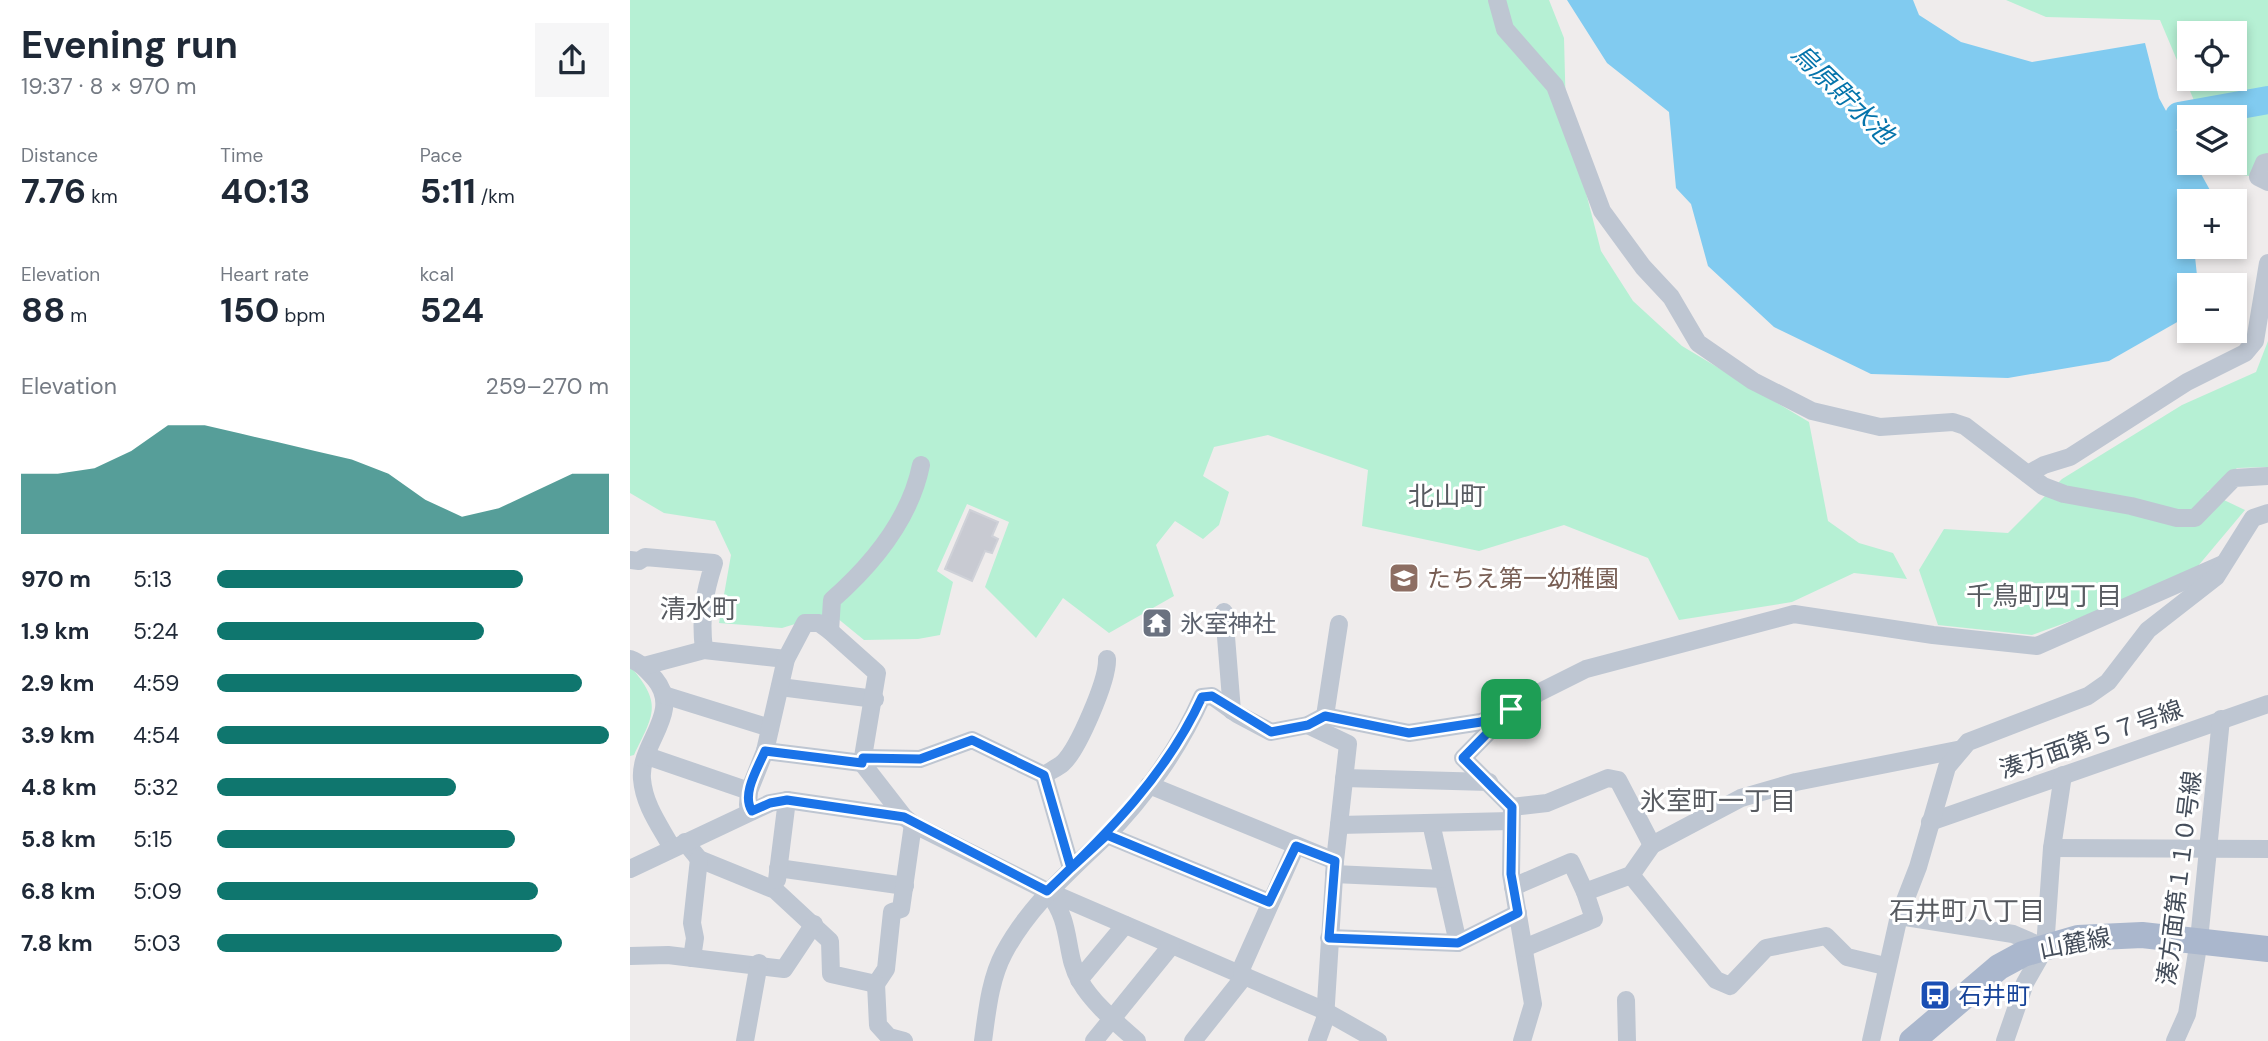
<!DOCTYPE html>
<meta charset="utf-8">
<style>
body{margin:0;font-family:"DM Sans","Noto Sans JP",sans-serif;background:#f6f6f7;color:#1f2937;height:100vh;display:flex;flex-direction:column;font-size:26px;white-space:nowrap}
*{box-sizing:border-box;margin:0}
p{font-size:23px;color:#747a83}
.icon{flex:none;width:38px;height:38px;fill:none;stroke:currentColor;stroke-width:2;stroke-linecap:round;stroke-linejoin:round}
.map{position:relative;flex:1;overflow:hidden}
.side{display:flex;flex-direction:column;background:#fff;width:630px}
.side>*{flex:none}
.controls{position:absolute;left:1547px;top:21px;display:grid;gap:14px}
.controls a{display:grid;place-items:center;width:70px;height:70px;border-radius:0px;background:#fff;box-shadow:0 4px 10px #0003;font-size:35px}
.pin{position:absolute;display:grid;place-items:center;width:60px;height:60px;color:#fff;margin:-30px;border-radius:14px;box-shadow:0 4px 10px #0006}
.round{display:grid;place-items:center;flex:none;width:74px;height:74px;border-radius:0px;background:#f6f6f7}
.headline{display:flex;align-items:center;justify-content:space-between;height:119px;padding:0 21px}
h1{font-size:38px;font-weight:700;line-height:52px}
.stats{display:grid;grid-template-columns:repeat(3,1fr);gap:10px;height:119px;padding:7px 21px}
.stats div{display:grid;align-content:center}
.stats b{font-size:35px;font-weight:700}
.stats small{font-size:19px;font-weight:400}
.stats p{font-size:19px}
.chart{height:196px;padding:14px 21px}
.chart p{display:flex;justify-content:space-between}
.chart svg{width:100%;height:126px;margin-top:7px;fill:#0f766e;opacity:.7}
ul{padding:0 21px;list-style:none;font-size:23px}
li{display:grid;grid-template-columns:112px 84px 1fr;align-items:center;height:52px}
li i{height:18px;border-radius:9px;background:#0f766e}
main{display:flex;flex:1;min-height:0}
.map>svg:first-child{display:block}
</style>
<main>
<section class="side">
<div class="headline"><div><h1>Evening run</h1><p>19:37 · 8 × 970 m</p></div><a class="round"><svg class="icon" aria-label="share" viewBox="0 0 24 24"><path d="M12 15V3M7 8l5-5 5 5M5 13v7h14v-7"/></svg></a></div>
<div class="stats">
<div><p>Distance</p><b>7.76<small> km</small></b></div>
<div><p>Time</p><b>40:13</b></div>
<div><p>Pace</p><b>5:11<small> /km</small></b></div>
</div>
<div class="stats">
<div><p>Elevation</p><b>88<small> m</small></b></div>
<div><p>Heart rate</p><b>150<small> bpm</small></b></div>
<div><p>kcal</p><b>524</b></div>
</div>
<div class="chart"><p><span>Elevation</span>259–270 m</p>
<svg viewBox="0 0 160 44" preserveAspectRatio="none"><path d="M0 44V23L10 23L20 21L30 15L40 6L50 6L60 9L70 12L80 15L90 18L100 23L110 32L120 38L130 35L140 29L150 23L160 23V44z"/></svg>
</div>
<ul>
<li><b>970 m</b>5:13<i style="width:78%"></i></li>
<li><b>1.9 km</b>5:24<i style="width:68%"></i></li>
<li><b>2.9 km</b>4:59<i style="width:93%"></i></li>
<li><b>3.9 km</b>4:54<i style="width:100%"></i></li>
<li><b>4.8 km</b>5:32<i style="width:61%"></i></li>
<li><b>5.8 km</b>5:15<i style="width:76%"></i></li>
<li><b>6.8 km</b>5:09<i style="width:82%"></i></li>
<li><b>7.8 km</b>5:03<i style="width:88%"></i></li>
</ul>
</section>
<div class="map">
<svg width="1638" height="1041" viewBox="0 0 1638 1041">
<rect width="100%" height="100%" fill="#efecec"/>
<!-- green -->
<g fill="#b6f0d4" fill-rule="evenodd">
<path d="M 0,0 L 919,0 L 934,38 L 936,115 L 971,251 L 1003,301 L 1052,346 L 1179,422 L 1198,521 L 1229,543 L 1263,553 L 1277,579 L 1224,573 L 1162,602 L 1049,620 L 1018,558 L 934,525 L 849,551 L 732,526 L 738,470 L 638,435 L 584,447 L 573,476 L 599,492 L 589,525 L 573,539 L 545,521 L 526,545 L 544,596 L 479,633 L 433,598 L 406,638 L 355,587 L 379,522 L 337,504 L 307,571 L 323,582 L 310,635 L 288,639 L 234,640 L 201,613 L 152,628 L 89,623 L 101,555 L 85,521 L 34,513 L 0,493 Z"/>
<path d="M 1376,0 L 1638,0 L 1638,179 L 1594,172 L 1590,163 L 1605,163 L 1605,117 L 1571,117 L 1530,20 L 1416,17 ZM 1559,33 L 1605,33 L 1605,79 L 1559,79 Z"/>
<path d="M 1638,341 L 1638,467 L 1607,468 L 1577,492 L 1615,510 L 1568,566 L 1460,614 L 1402,635 L 1308,625 L 1289,570 L 1314,529 L 1378,533 L 1432,479 L 1552,405 L 1626,372 Z"/>
<path d="M 0,666 C 33,704 24,714 4,755 L 0,756 Z"/>
</g>
<!-- water -->
<path fill="#81cbf0" d="M 937,0 L 1283,0 L 1289,15 L 1331,42 L 1402,62 L 1515,43 L 1529,98 L 1559,153 L 1559,163 L 1565,163 L 1586,201 L 1559,201 L 1559,247 L 1564,247 L 1568,285 L 1559,285 L 1559,309 L 1549,321 L 1479,361 L 1378,378 L 1241,374 L 1144,327 L 1078,266 L 1061,204 L 1046,188 L 1039,112 L 977,63 Z"/>
<g fill="none" stroke-linecap="round" stroke-linejoin="round">
<!-- river -->
<path stroke="#81cbf0" stroke-width="28" d="M 1549,116 L 1638,100"/>
</g>
<!-- building -->
<path fill="#c8cad2" stroke="#cfd1d8" stroke-width="2" d="M 340,510 L 368,522 L 362,536 L 368,539 L 362,553 L 355,551 L 342,581 L 315,569 Z"/>
<g fill="none" stroke-linecap="round" stroke-linejoin="round">
<!-- minor -->
<g stroke="#bec6d2" stroke-width="18">
<path d="M 867,0 L 875,29 L 925,86 L 972,211 L 1013,267 L 1041,297 L 1068,343 L 1123,381 L 1182,411 L 1250,427 L 1323,422 L 1335,426 L 1413,486 L 1434,494 L 1501,506 L 1547,518 L 1565,518 L 1604,478 L 1638,476"/>
<path d="M 1638,162 L 1634,163 L 1628,177 L 1638,182"/>
<path d="M 1398,474 L 1414,465 L 1440,457 L 1557,382 L 1615,353 L 1625,341 L 1638,263"/>
<path d="M 0,560 L 9,561 L 15,557 L 84,563 C 74,594 70,617 74,650"/>
<path d="M 594,612 L 602,711"/>
<path d="M 200,631 L 202,600 C 243,564 280,519 291,465"/>
<path d="M 0,659 C 11,663 17,670 25,679 C 53,713 9,743 12,779 C 14,805 30,826 42,848"/>
<path d="M 14,666 L 74,650 L 156,659"/>
<path d="M 150,687 L 245,699"/>
<path d="M 34,695 L 140,728"/>
<path d="M 695,716 L 709,624"/>
<path d="M 873,717 L 833,758 L 882,807 L 881,874 L 903,1004 L 892,1041"/>
<path d="M 678,725 L 718,744 L 705,861 L 695,1019 L 687,1041"/>
<path d="M 135,751 L 232,763"/>
<path d="M 17,756 L 119,791"/>
<path d="M 233,758 L 290,759 L 342,740 L 414,775"/>
<path d="M 414,775 C 420,771 427,768 433,763 C 448,749 478,680 477,659"/>
<path d="M 414,775 L 441,868"/>
<path d="M 714,778 L 859,782"/>
<path d="M 519,785 L 705,861"/>
<path d="M 882,807 L 917,803 L 978,778 L 988,780 L 1022,845"/>
<path d="M 122,811 L 118,805 L 119,791 L 135,751 L 156,659 L 175,623 L 189,623 L 200,631 L 247,673 L 232,763 L 274,817 L 283,824 L 417,891 L 693,1010 L 748,1041"/>
<path d="M 1300,822 L 1638,704"/>
<path d="M 801,823 L 828,943"/>
<path d="M 709,825 L 881,821"/>
<path d="M 477,835 L 639,902"/>
<path d="M 55,842 L 69,859 L 145,890 L 200,941 L 201,974 L 246,984"/>
<path d="M 1422,848 L 1638,849"/>
<path d="M 148,868 L 275,886"/>
<path d="M 0,869 L 140,803 L 157,800 L 274,817"/>
<path d="M 704,874 L 813,879"/>
<path d="M 1001,875 L 1086,980 L 1100,986 L 1136,948 L 1196,936 L 1217,957 L 1255,966"/>
<path d="M 147,880 L 157,800"/>
<path d="M 883,887 L 941,862 L 955,892 L 1001,875 L 1022,845 L 1111,798 L 1166,782 L 1332,749"/>
<path d="M 419,894 C 443,923 434,954 450,981 C 463,1004 488,1024 507,1041"/>
<path d="M 1269,916 L 1383,934 L 1415,948"/>
<path d="M 699,938 L 828,943 L 888,913"/>
<path d="M 894,948 L 964,919 L 955,892"/>
<path d="M 0,956 L 38,955 L 154,969 L 184,924"/>
<path d="M 62,958 L 65,938 L 62,923 L 69,859"/>
<path d="M 449,980 L 495,925"/>
<path d="M 246,984 L 256,969 L 262,912 L 271,909 L 283,824"/>
<path d="M 246,984 L 248,1025 L 259,1037 L 274,1041"/>
<path d="M 996,1000 L 997,1041"/>
<path d="M 115,1041 L 129,963"/>
<path d="M 353,1041 C 357,1012 360,979 374,953 C 399,906 438,873 475,837 C 514,798 550,747 572,697 L 582,696 L 607,714 L 641,732 L 678,725 L 695,716 L 779,733 L 851,722 L 894,704 L 908,693 L 956,669 L 1164,614 L 1303,635 L 1407,646 L 1593,564"/>
<path d="M 464,1041 L 541,946"/>
<path d="M 563,1041 L 613,978 L 612,967 L 666,846"/>
<path d="M 1241,1041 L 1269,916 L 1288,867 L 1317,767 L 1338,742 L 1458,696 L 1478,682 L 1518,630 L 1586,577 L 1623,518 L 1638,513"/>
<path d="M 1375,1041 L 1395,983 L 1415,948 L 1422,848 L 1433,775"/>
<path d="M 1545,1041 L 1557,1014 L 1569,940 L 1591,719"/>
</g>
<!-- primary -->
<path stroke="#aab7cd" stroke-width="26" d="M 1282,1041 L 1369,967 L 1393,954 L 1448,938 L 1512,935 L 1638,949"/>
</g>
<g fill="none" stroke-linecap="round" stroke-linejoin="round">
<!-- route casing -->
<g stroke="#fff" stroke-width="14">
<path id="route" d="M 881,709 L 851,722 L 779,733 L 695,716 L 678,725 L 641,732 L 582,696 L 572,697 C 537,774 478,833 417,891 L 274,817 L 157,800 L 140,803 L 122,811 C 111,794 128,768 135,751 L 232,763 L 233,758 L 290,759 L 342,740 L 414,775 L 441,868 L 477,835 L 639,902 L 666,846 L 705,861 L 699,938 L 828,943 L 888,913 L 881,874 L 882,807 L 833,758 L 881,709"/>
</g>
<!-- route -->
<use href="#route" stroke="#1a73e8" stroke-width="9"/>
</g>
<!-- icons -->
<defs>
<g id="school-square" transform="scale(1.575)"><rect x="-9" y="-9" width="18" height="18" rx="4" fill="#8d6e63" stroke="#fff"/><path d="M0-5L7-2L0 1L-7-2ZM-4 1L0 2.5L4 1V4Q0 6-4 4Z" fill="#fff"/></g>
<g id="temple-square" transform="scale(1.575)"><rect x="-9" y="-9" width="18" height="18" rx="4" fill="#6b7280" stroke="#fff"/><path d="M0-6L5-2H3V0L6.5 2.5H4V6H1.5V3h-3V6H-4V2.5H-6.5L-3 0V-2H-5Z" fill="#fff"/></g>
<g id="bus-square" transform="scale(1.575)"><rect x="-9" y="-9" width="18" height="18" rx="4" fill="#1a4fb4" stroke="#fff"/><path d="M-5-6H5V4H4V6H2V4H-2V6H-4V4H-5ZM-3.5-4V0h7V-4ZM-3.5 1.2v1.5H-2V1.2ZM2 1.2v1.5H3.5V1.2Z" fill="#fff"/></g>
</defs>
<g fill-rule="evenodd">
<use href="#school-square" x="774" y="578"/>
<use href="#temple-square" x="527" y="623"/>
<use href="#bus-square" x="1305" y="995"/>
</g>
<g text-anchor="middle" dominant-baseline="central" stroke-width="6" stroke-linejoin="round" paint-order="stroke">
<!-- education labels -->
<g font-size="24" fill="#785e54" stroke="#fff" text-anchor="start">
<text x="797" y="578">たちえ第一幼稚園</text>
</g>
<!-- worship labels -->
<g font-size="24" fill="#5b616d" stroke="#fff" text-anchor="start">
<text x="550" y="623">氷室神社</text>
</g>
<!-- street labels -->
<g font-size="24" fill="#444d5a" stroke="#fff">
<text transform="translate(1461 739) rotate(-19)">湊方面第５７号線</text>
<text transform="translate(1549 878) rotate(-83)">湊方面第１１０号線</text>
<text transform="translate(1445 943) rotate(-11)">山麓線</text>
</g>
<!-- transit labels -->
<g font-size="24" fill="#164399" stroke="#fff" text-anchor="start">
<text x="1328" y="995">石井町</text>
</g>
<!-- water labels -->
<g font-size="26" font-style="italic" fill="#0574ab" stroke="#fff">
<text transform="translate(1213 94) rotate(44)">烏原貯水池</text>
</g>
<!-- neighbourhood labels -->
<g font-size="26" fill="#585b61" stroke="#fff">
<text x="817" y="496">北山町</text>
<text x="1414" y="596">千鳥町四丁目</text>
<text x="69" y="609">清水町</text>
<text x="1088" y="801">氷室町一丁目</text>
<text x="1337" y="911">石井町八丁目</text>
</g>
</g>
</svg>
<div class="controls">
<a><svg class="icon" aria-label="locate" viewBox="0 0 24 24"><circle cx="12" cy="12" r="6"/><path d="M12 2v4M12 18v4M2 12h4M18 12h4"/></svg></a>
<a><svg class="icon" aria-label="layers" viewBox="0 0 24 24"><path d="M12 4l9 5-9 5-9-5zM3 14l9 5 9-5"/></svg></a>
<a>+</a>
<a>−</a>
</div>
<div class="pin" style="left:881px;top:709px;background:#1e9e55"><svg class="icon" aria-label="arrive" viewBox="0 0 24 24"><path d="M6 21V4h12l-3 4 3 4H6"/></svg></div>
</div>
</main>
